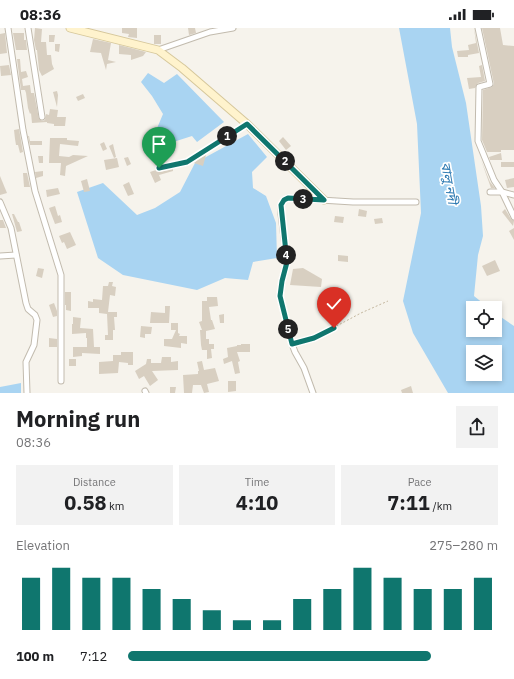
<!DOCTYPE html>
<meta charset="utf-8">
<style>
body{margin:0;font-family:"IBM Plex Sans","Noto Sans Bengali",sans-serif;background:#f2f2f2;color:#202124;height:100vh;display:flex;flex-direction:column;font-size:15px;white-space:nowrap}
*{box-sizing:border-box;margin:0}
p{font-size:13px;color:#757577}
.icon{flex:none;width:22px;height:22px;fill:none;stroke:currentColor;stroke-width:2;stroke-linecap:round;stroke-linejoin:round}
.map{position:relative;height:365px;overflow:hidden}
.panel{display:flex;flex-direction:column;background:#fff;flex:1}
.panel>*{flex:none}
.controls{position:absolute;left:466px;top:273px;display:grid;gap:8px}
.controls a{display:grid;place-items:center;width:36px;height:36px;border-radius:0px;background:#fff;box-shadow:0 2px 6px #0003;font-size:20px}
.pin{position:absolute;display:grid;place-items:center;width:34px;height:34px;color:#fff;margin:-41px -17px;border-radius:50% 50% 50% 0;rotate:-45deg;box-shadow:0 0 4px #0007}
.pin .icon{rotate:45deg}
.km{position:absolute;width:20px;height:20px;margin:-10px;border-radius:50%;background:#222;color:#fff;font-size:11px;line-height:20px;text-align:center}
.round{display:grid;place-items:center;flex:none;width:42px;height:42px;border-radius:0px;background:#f2f2f2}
.headline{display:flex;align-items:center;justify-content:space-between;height:68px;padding:0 16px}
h1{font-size:22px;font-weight:800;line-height:30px}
.stats{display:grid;grid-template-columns:repeat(3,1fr);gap:6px;height:68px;padding:4px 16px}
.stats div{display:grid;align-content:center;border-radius:0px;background:#f2f2f2;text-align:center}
.stats b{font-size:20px;font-weight:800}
.stats small{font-size:11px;font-weight:400}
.stats p{font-size:11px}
.chart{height:112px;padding:8px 16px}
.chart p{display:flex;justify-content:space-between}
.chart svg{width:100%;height:72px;margin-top:4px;stroke:#0f766e;stroke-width:6}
ul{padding:0 16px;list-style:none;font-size:13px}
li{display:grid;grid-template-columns:64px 48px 1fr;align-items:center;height:30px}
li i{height:10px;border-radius:5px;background:#0f766e}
.status{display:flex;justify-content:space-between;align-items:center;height:28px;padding:0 20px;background:#fff;direction:ltr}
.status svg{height:11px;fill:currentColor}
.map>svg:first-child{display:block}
</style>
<div class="status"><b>08:36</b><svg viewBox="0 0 49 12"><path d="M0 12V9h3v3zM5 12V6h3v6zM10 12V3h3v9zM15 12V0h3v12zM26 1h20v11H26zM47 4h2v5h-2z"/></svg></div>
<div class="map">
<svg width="514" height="365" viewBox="0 0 514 365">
<rect width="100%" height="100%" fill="#f6f3ec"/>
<!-- water -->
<g fill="#a9d4f2" fill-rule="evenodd">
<path d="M 399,0 L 450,0 L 452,19 L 466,75 L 481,178 L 483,208 L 478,227 L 474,268 L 489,280 L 473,280 L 473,302 L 495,302 L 495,285 L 514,298 L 514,365 L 448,365 L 413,305 L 403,273 L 421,185 L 417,96 ZM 473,324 L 495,324 L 495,346 L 473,346 Z"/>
<path d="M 148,45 L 164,55 L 177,46 L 224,94 L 197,114 L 192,108 L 167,116 L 155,105 L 163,86 L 152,68 L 141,54 Z"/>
<path d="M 248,106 L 267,129 L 252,144 L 253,160 L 266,168 L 276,195 L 277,230 L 253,234 L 248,252 L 225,250 L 197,262 L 123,247 L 98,230 L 77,164 L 103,155 L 137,187 L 155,180 L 180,164 L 195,135 Z"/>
<path d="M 21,355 L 21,365 L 0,365 L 0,359 Z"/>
</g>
<!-- building -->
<g fill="#d8cfc1">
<path d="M 35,0 L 42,1 L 41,14 L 46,14 L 47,27 L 51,27 L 52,36 L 54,41 L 42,48 L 39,42 L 37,22 L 36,22 L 34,12 Z"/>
<path d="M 122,0 L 137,0 L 137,10 L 128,9 L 129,6 L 122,5 Z"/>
<path d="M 188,0 L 195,0 L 196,5 L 189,7 Z"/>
<path d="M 474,0 L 479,25 L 468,27 L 468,29 L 458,29 L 457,23 L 469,22 L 468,17 L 476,15 Z"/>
<path d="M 482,0 L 500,0 L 503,17 L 514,18 L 514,122 L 501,122 L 501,124 L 487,124 L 482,112 L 483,62 L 492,59 L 494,56 Z"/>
<path d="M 5,5 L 7,25 L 0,26 L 0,6 Z"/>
<path d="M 13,5 L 24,5 L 24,12 L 26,12 L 27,22 L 16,22 Z"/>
<path d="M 49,7 L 55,7 L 54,14 L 49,14 Z"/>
<rect x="154" y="7" width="7" height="9"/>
<path d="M 93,11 L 111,15 L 108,32 L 116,34 L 107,36 L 106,42 L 101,25 L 90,24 Z"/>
<path d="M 55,16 L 60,16 L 59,24 L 55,23 Z"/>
<path d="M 119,17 L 146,24 L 143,28 L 131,32 L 131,27 L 119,26 Z"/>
<path d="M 17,31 L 20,31 L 21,44 L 26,43 L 28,49 L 22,51 L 23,58 L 30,57 L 31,65 L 34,65 L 39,91 L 42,93 L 45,92 L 46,86 L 49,87 L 50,81 L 58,82 L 57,89 L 66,89 L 65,98 L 54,98 L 54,96 L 47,95 L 47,94 L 32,95 L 31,85 L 30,86 L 28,80 L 26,65 L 25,62 L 21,62 Z"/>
<path d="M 9,37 L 11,47 L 1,48 L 0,38 Z"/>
<path d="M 482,37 L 485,53 L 478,55 L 475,60 L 469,61 L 467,50 L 481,49 L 479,38 Z"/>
<path d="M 57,63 L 58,67 L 57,79 L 53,64 Z"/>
<path d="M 83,66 L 85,70 L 78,73 L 76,69 Z"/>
<path d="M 19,101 L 23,124 L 20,125 L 18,117 L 16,117 L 15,111 L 14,102 Z"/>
<path d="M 28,108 L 29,108 L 30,113 L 42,113 L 42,117 L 30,117 Z"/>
<path d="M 283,109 L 291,118 L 286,122 L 279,113 Z"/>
<path d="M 50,110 L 67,110 L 67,112 L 79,113 L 78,118 L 60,116 L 59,128 L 69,129 L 73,127 L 88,128 L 66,138 L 65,148 L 60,147 L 61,135 L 49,135 Z"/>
<path d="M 104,114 L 107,121 L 103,123 L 100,116 Z"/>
<path d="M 113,116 L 116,129 L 114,130 L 109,118 Z"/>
<path d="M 159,121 L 161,125 L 159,127 L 162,135 L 156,138 L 154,134 L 157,133 L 153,124 Z"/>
<path d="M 501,125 L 502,132 L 490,132 L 489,129 Z"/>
<path d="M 206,127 L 203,138 L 194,135 L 200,130 Z"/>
<path d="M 38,128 L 43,128 L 43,135 L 39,135 Z"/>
<path d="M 128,129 L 131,136 L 127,138 L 124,130 Z"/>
<path d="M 117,130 L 119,139 L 106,142 L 104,132 Z"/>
<path d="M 481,132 L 490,154 L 495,160 L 491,160 Z"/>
<rect x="501" y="134" width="13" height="5"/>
<path d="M 173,141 L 173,143 L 159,147 L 161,152 L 155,155 L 150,144 L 156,142 L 159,144 Z"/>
<path d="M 43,143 L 43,148 L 36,150 L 35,144 Z"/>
<path d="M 23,145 L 27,145 L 30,159 L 24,159 Z"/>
<path d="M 0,148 L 7,165 L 0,167 Z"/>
<path d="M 514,150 L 514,159 L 507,160 L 505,152 Z"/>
<path d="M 87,151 L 90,163 L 84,164 L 81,153 Z"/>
<path d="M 129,154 L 134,166 L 128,168 L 123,157 Z"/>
<path d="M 58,160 L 60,166 L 47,169 L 46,162 Z"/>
<path d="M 55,178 L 58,188 L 60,187 L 62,194 L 55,196 L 49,180 Z"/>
<path d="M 359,181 L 367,183 L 366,189 L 358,188 Z"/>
<path d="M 505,181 L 511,191 L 514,193 L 513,198 L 502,184 Z"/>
<path d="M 12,186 L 14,186 L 18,194 L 19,194 L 22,203 L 17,204 Z"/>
<path d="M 335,188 L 344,189 L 343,195 L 334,194 Z"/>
<path d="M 382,190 L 383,195 L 375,196 L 374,191 Z"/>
<path d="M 0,192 L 3,192 L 6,200 L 0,200 Z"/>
<path d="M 514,200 L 514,212 L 509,203 Z"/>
<path d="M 70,204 L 76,217 L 67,221 L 64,214 L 62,215 L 59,208 Z"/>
<path d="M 338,227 L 348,228 L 348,234 L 338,233 Z"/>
<path d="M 495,232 L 500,243 L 487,248 L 482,238 Z"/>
<path d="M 38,240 L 44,241 L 42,250 L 36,248 Z"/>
<path d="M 303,240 L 322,251 L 321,259 L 290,257 L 293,241 Z"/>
<path d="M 109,254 L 113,254 L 112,258 L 116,259 L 115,268 L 110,267 L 108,284 L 117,284 L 117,289 L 114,289 L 115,302 L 113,302 L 113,312 L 105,312 L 105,307 L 108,307 L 107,286 L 99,285 L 99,280 L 88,280 L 88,273 L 93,274 L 93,271 L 102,272 L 103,258 L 108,258 Z"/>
<path d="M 65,264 L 71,264 L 71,283 L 66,282 L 66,277 L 65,277 Z"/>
<path d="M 207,269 L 217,269 L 218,278 L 209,279 L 211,292 L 212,292 L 215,301 L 206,303 L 206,311 L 209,311 L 209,316 L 214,316 L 214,321 L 211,321 L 212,330 L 207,331 L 207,322 L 202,322 L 201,317 L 200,302 L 202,302 L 199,294 L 202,293 L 202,273 L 207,273 Z"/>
<path d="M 54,275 L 57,283 L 57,288 L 53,289 L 49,277 Z"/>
<path d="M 165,278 L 170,278 L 169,295 L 150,295 L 151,284 L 165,285 Z"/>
<path d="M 224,286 L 224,295 L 220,295 L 219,287 Z"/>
<path d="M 73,289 L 81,290 L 80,300 L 93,301 L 94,319 L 100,319 L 100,326 L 82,325 L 82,328 L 73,329 L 73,319 L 87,319 L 87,310 L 86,310 L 86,305 L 72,306 L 72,296 L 73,296 Z"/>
<path d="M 171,295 L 178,295 L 178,305 L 180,306 L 179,308 L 187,308 L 187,316 L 181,315 L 181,320 L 164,318 L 164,311 L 172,311 L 176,302 L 171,302 Z"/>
<path d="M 141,298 L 152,299 L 151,306 L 145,306 L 145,310 L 140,309 Z"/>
<path d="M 49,310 L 57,311 L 57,319 L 49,319 Z"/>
<path d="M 241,316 L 250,316 L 250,324 L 237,324 L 240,333 L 238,334 L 240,345 L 235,346 L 232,333 L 224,336 L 223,331 L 228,329 L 227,320 L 237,318 L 237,317 L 241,317 Z"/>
<path d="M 121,324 L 133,324 L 133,337 L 128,337 L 128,335 L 119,334 L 118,345 L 99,346 L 99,334 L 113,333 L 113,327 L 121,327 Z"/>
<path d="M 162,329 L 171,329 L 171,334 L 178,333 L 178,342 L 152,343 L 158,352 L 150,358 L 144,348 L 139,351 L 135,343 L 146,336 L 147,331 L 151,331 L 151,335 L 161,335 Z"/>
<rect x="69" y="331" width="7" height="7"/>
<path d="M 202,333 L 204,342 L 215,340 L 219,353 L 207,356 L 209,364 L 204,365 L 201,357 L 193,357 L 192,365 L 184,365 L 183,347 L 198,346 L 198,343 L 199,343 L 197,334 Z"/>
<path d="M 228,353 L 236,353 L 236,363 L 228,364 Z"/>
<path d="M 411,358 L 413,365 L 402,365 L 401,362 Z"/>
<path d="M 170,359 L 176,359 L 175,365 L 170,365 Z"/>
</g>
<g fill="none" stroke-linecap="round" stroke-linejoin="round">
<!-- street casing -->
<g stroke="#c2bbae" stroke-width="7">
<g id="street">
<path d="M 8,0 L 23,102 L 35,163 L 61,247 L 61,353"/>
<path d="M 28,0 L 42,89"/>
<path d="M 478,0 L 490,56 L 479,59 L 478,113 L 494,152 L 502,164 L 514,189"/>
<path d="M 158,22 L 210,4 L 233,0"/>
<path d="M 159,140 L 187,134 L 247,96"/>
<path d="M 490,164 L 502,164 L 514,167"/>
<path d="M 0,174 L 11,200 L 26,275 L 28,281 L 35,287 L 37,292 L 34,317 L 26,334 L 27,365"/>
<path d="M 0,228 L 16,227"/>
<path d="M 145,363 L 146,365"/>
<path d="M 313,365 L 304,340 L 295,324 L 292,316 L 280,268 L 282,253 L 287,234 L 281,186 L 281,177 L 284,172 L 288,170 L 353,174 L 416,174"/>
</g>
</g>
<!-- secondary casing -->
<g stroke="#d6c79b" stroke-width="9">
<path id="secondary" d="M 70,0 L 158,22 L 182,40 L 247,96 L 324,172"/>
</g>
<!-- path -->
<path stroke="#c4b79f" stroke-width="1" stroke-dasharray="2 2" stroke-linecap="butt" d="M 296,315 L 314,310 L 361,285 L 388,273"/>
<!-- street -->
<use href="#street" stroke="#fff" stroke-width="5"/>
<!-- secondary -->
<use href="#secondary" stroke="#fff3cd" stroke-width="7"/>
</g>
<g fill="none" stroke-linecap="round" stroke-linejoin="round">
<!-- route casing -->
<g stroke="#fff" stroke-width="8">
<path id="route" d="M 159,140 L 187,134 L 247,96 L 324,172 L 288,170 L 284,172 L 281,177 L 287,234 L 282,253 L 280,268 L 292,316 L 314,310 L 334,300"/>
</g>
<!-- route -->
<use href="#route" stroke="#0f766e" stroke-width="5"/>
</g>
<g text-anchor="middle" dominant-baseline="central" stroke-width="3.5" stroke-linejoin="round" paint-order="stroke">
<!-- water labels -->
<g font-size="13" font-style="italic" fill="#2e7ab2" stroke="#fff">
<text transform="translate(449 155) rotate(80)">বালু নদী</text>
</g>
</g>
</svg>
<div class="controls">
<a><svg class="icon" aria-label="locate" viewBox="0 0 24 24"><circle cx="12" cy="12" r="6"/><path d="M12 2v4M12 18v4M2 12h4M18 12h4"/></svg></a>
<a><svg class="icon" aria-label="layers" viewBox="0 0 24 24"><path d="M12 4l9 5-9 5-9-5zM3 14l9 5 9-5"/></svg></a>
</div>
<div class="pin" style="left:159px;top:140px;background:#1e9e55"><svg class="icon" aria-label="arrive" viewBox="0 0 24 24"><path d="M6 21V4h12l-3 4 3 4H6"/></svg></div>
<div class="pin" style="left:334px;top:300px;background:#d93025"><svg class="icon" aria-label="check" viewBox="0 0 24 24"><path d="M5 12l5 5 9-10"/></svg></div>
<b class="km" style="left:227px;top:108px">1</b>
<b class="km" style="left:285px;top:133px">2</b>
<b class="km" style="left:303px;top:171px">3</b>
<b class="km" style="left:286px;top:227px">4</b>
<b class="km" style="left:288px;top:301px">5</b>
</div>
<section class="panel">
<div class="headline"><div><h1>Morning run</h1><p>08:36</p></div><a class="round"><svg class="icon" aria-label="share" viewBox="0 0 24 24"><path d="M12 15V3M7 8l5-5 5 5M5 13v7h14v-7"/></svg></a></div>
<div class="stats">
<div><p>Distance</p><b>0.58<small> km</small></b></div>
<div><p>Time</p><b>4:10</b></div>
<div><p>Pace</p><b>7:11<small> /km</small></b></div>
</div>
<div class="chart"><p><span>Elevation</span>275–280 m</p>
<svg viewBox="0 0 160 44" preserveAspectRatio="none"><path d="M5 44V12M15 44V6M25 44V12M35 44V12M45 44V19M55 44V25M65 44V32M75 44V38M85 44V38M95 44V25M105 44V19M115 44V6M125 44V12M135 44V19M145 44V19M155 44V12"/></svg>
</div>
<ul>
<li><b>100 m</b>7:12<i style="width:82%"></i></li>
</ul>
</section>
